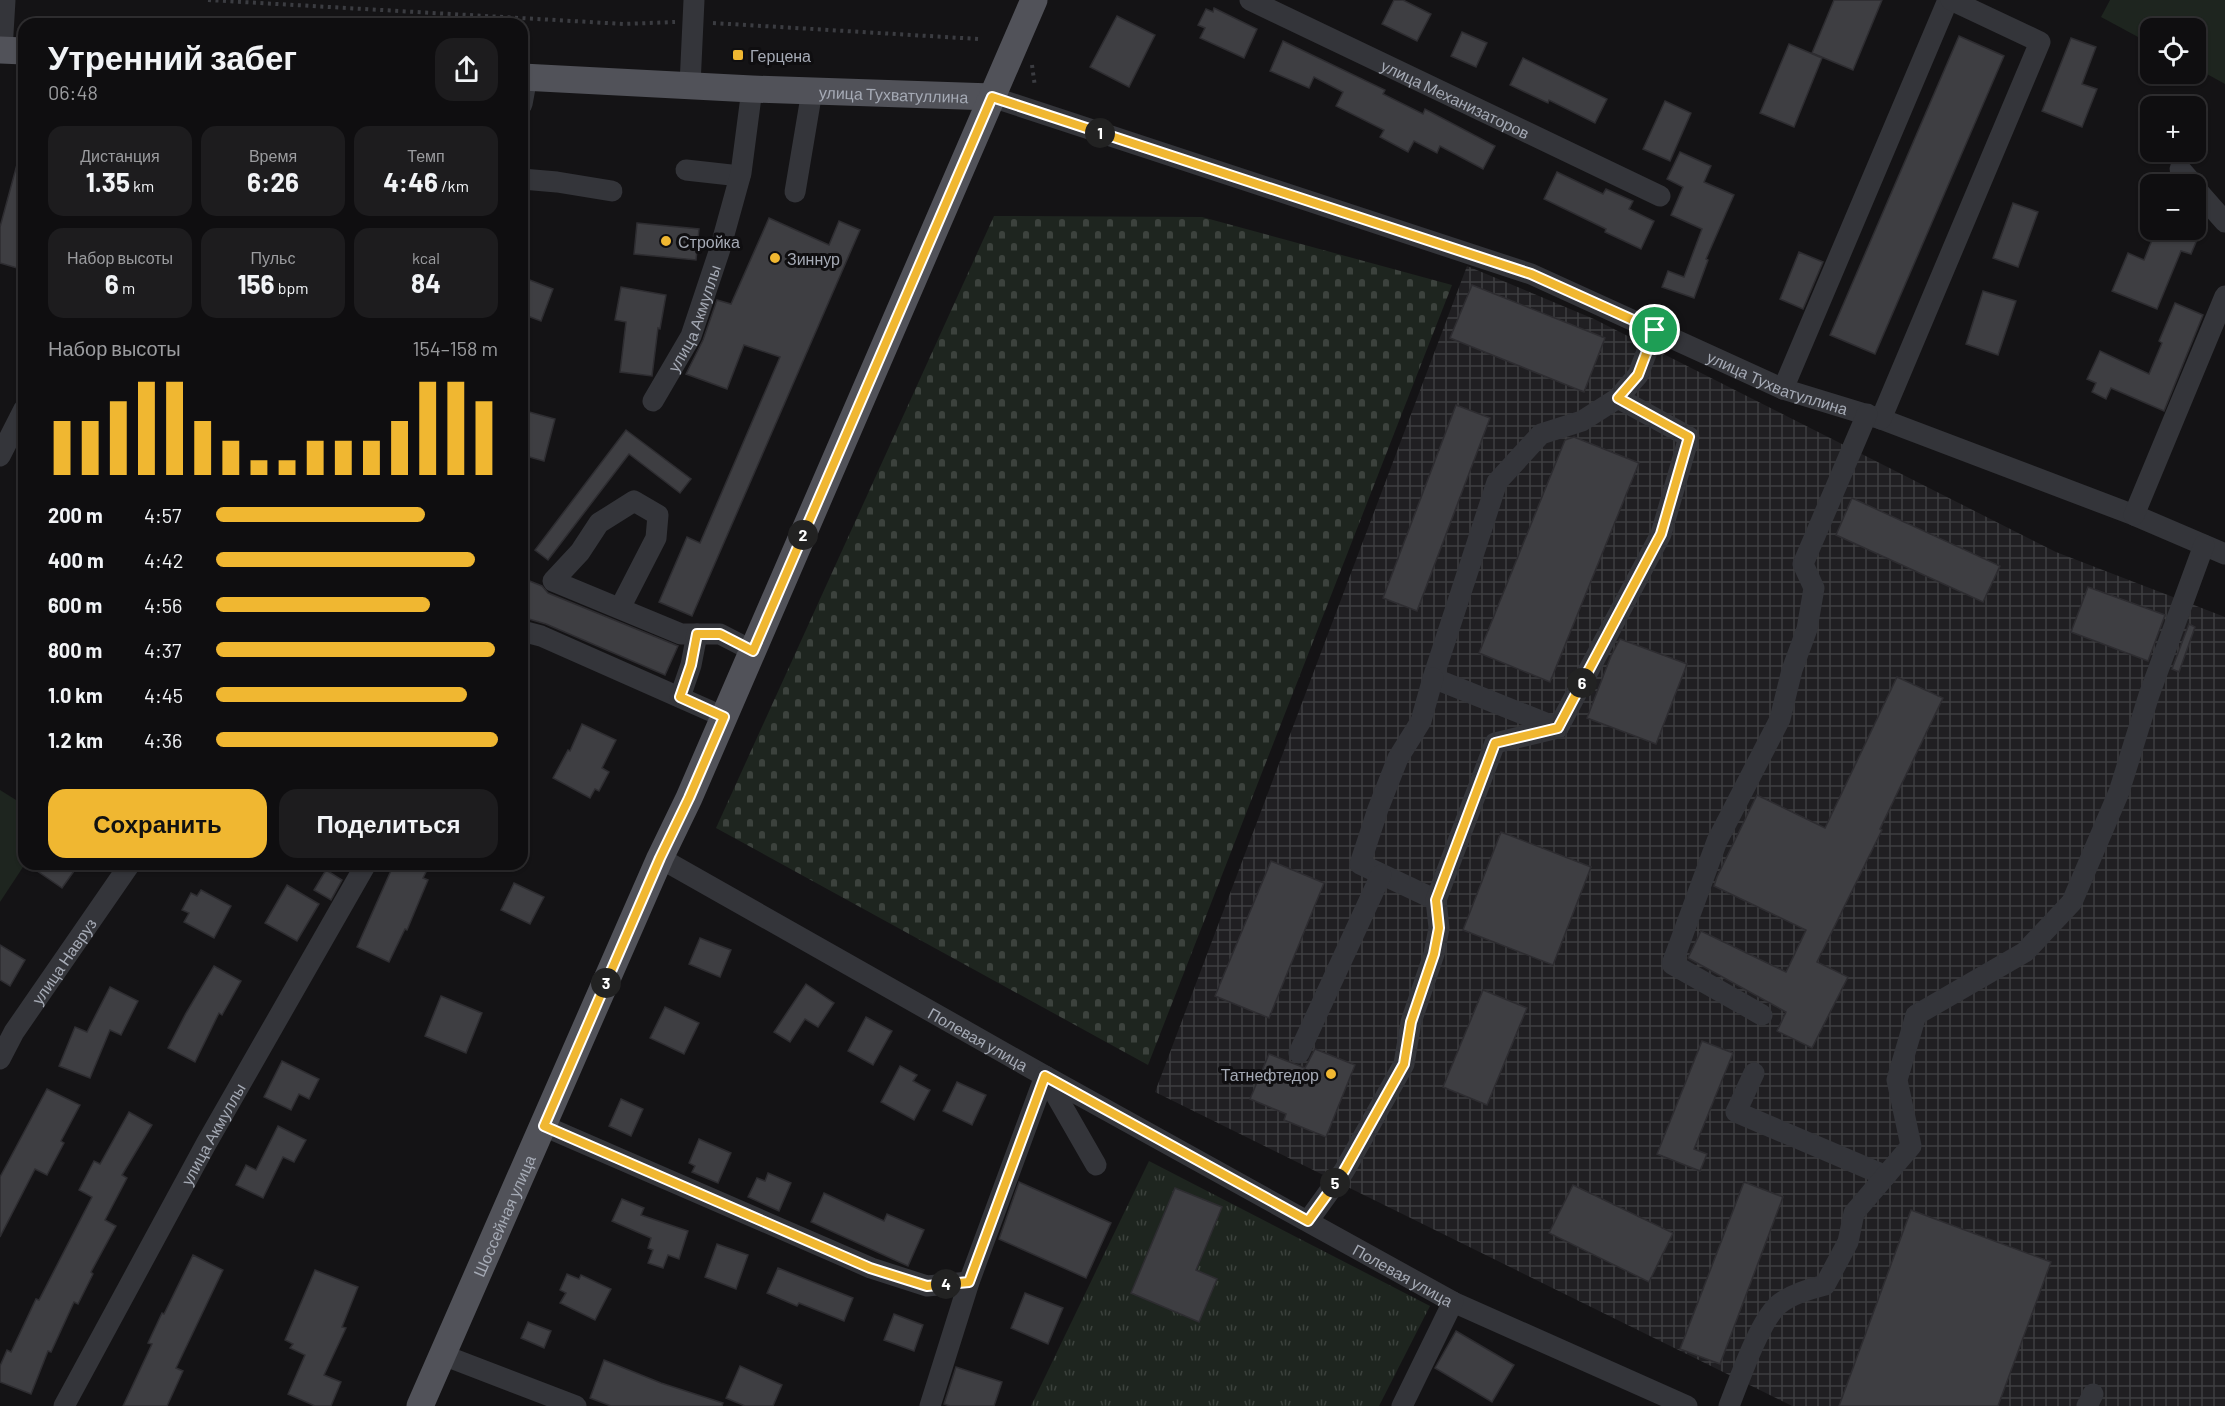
<!DOCTYPE html>
<html lang="ru">
<meta charset="utf-8">
<style>
body{margin:0;font-family:Barlow,sans-serif;background:#1d1c1e;color:#f1f3f6;height:100vh;display:flex;flex-direction:column;font-size:22px;white-space:nowrap}
*{box-sizing:border-box;margin:0}
p{font-size:20px;color:#9b9c9f}
.icon{flex:none;width:33px;height:33px;fill:none;stroke:currentColor;stroke-width:2;stroke-linecap:round;stroke-linejoin:round}
.map{position:relative;flex:1;overflow:hidden}
.sheet{position:absolute;left:18px;top:18px;width:510px;height:852px;display:flex;flex-direction:column;background:#0f0e10;border-radius:18px;box-shadow:0 2px 4px #0004,0 0 0 2px #2f2e30}
.sheet>*{flex:none}
.controls{position:absolute;left:2140px;top:18px;display:grid;gap:12px}
.controls a{display:grid;place-items:center;width:66px;height:66px;border-radius:12px;background:#0f0e10;box-shadow:0 2px 4px #0004,0 0 0 2px #2f2e30;font-size:30px}
.pin{position:absolute;display:grid;place-items:center;width:51px;height:51px;color:#fff;margin:-26px;border:3px solid #fff;border-radius:50%;box-shadow:0 2px 6px #0007}
.km{position:absolute;width:30px;height:30px;margin:-15px;border-radius:50%;background:#222;color:#fff;font-size:16px;line-height:30px;text-align:center}
.round{display:grid;place-items:center;flex:none;width:63px;height:63px;border-radius:18px;background:#1d1c1e}
.head{display:flex;align-items:center;justify-content:space-between;height:102px;padding:0 30px}
h1{font-size:33px;font-weight:700;line-height:45px}
.figures{display:grid;grid-template-columns:repeat(3,1fr);gap:9px;height:102px;padding:6px 30px}
.figures div{display:grid;align-content:center;border-radius:15px;background:#1d1c1e;text-align:center}
.figures b{font-size:26px;font-weight:700}
.figures small{font-size:16px;font-weight:400}
.figures p{font-size:16px}
.chart{height:168px;padding:12px 30px}
.chart p{display:flex;justify-content:space-between}
.chart svg{width:100%;height:108px;margin-top:6px;stroke:#f0b731;stroke-width:6}
.action{display:flex;gap:12px;margin-top:auto;padding:12px 30px}
.action a{flex:1;height:69px;border-radius:18px;background:#f0b731;color:#111;font-size:24px;font-weight:700;line-height:69px;text-align:center}
.action a+a{background:#1d1c1e;color:#f1f3f6}
ul{padding:0 30px;list-style:none;font-size:20px}
li{display:grid;grid-template-columns:96px 72px 1fr;align-items:center;height:45px}
li i{height:15px;border-radius:8px;background:#f0b731}
.map>svg:first-child{display:block}
</style>
<div class="map">
<svg width="2225" height="1406" viewBox="0 0 2225 1406">
<defs>
<pattern id="industrial-grid" width="8" height="8" patternUnits="userSpaceOnUse" patternTransform="scale(1.5)"><rect width="8" height="8" fill="#201f22"/><path d="M0 4h8M4 0v8" fill="none" stroke="#3d3d40"/></pattern>
<pattern id="grass-tufts" width="24" height="20" patternUnits="userSpaceOnUse" patternTransform="scale(1.5)"><rect width="24" height="20" fill="#1e251f"/><path d="M3 7l-1-3M5 7V3M7 7l1-3M15 17l-1-3M17 17v-4M19 17l1-3" fill="none" stroke="#3c423d"/></pattern>
<pattern id="cemetery-stones" width="16" height="16" patternUnits="userSpaceOnUse" patternTransform="scale(1.5)"><rect width="16" height="16" fill="#1e251f"/><path d="M2 7V4a2 2 0 0 1 4 0v3zM10 15v-3a2 2 0 0 1 4 0v3z" fill="#3c423d"/></pattern>
</defs>
<rect width="100%" height="100%" fill="#141315"/>
<!-- industrial -->
<path fill="url(#industrial-grid)" d="M 1467,266 L 1594,319 L 2056,552 L 2225,617 L 2225,1406 L 1792,1406 L 1155,1092 Z"/>
<!-- grass -->
<path fill="url(#grass-tufts)" d="M 1149,1161 L 1430,1306 L 1379,1406 L 1031,1406 Z"/>
<!-- cemetery -->
<path fill="url(#cemetery-stones)" d="M 994,216 L 1202,217 L 1452,285 L 1148,1065 L 716,828 Z"/>
<!-- garden -->
<g fill="#1e251f">
<path d="M 2110,0 L 2225,0 L 2225,84 L 2196,68 L 2196,28 L 2151,28 L 2151,44 L 2101,17 Z"/>
<path d="M 0,790 L 24,805 L 25,864 L 0,902 Z"/>
</g>
<!-- building -->
<g fill="#3e3e42" stroke="#2e2d31" stroke-width="1.5">
<path d="M 1394,0 L 1403,0 L 1431,14 L 1417,41 L 1382,24 Z"/>
<path d="M 1834,0 L 1882,0 L 1853,70 L 1812,53 Z"/>
<path d="M 1214,8 L 1257,29 L 1244,58 L 1200,38 L 1205,28 L 1198,25 L 1206,9 L 1213,12 Z"/>
<path d="M 1117,16 L 1155,35 L 1129,87 L 1090,67 Z"/>
<path d="M 1462,32 L 1487,43 L 1476,67 L 1451,56 Z"/>
<path d="M 1959,36 L 2004,56 L 1875,354 L 1830,335 Z"/>
<path d="M 2071,38 L 2096,47 L 2082,84 L 2097,89 L 2082,127 L 2042,111 Z"/>
<path d="M 1283,41 L 1385,90 L 1383,94 L 1423,114 L 1425,109 L 1495,146 L 1483,169 L 1440,146 L 1437,153 L 1414,141 L 1408,152 L 1380,137 L 1384,130 L 1336,106 L 1343,92 L 1314,77 L 1309,88 L 1270,71 Z"/>
<path d="M 1789,44 L 1822,58 L 1794,127 L 1760,113 Z"/>
<path d="M 1523,58 L 1607,99 L 1595,123 L 1549,100 L 1548,103 L 1510,85 Z"/>
<path d="M 1665,101 L 1691,113 L 1670,161 L 1643,149 Z"/>
<path d="M 1680,152 L 1711,166 L 1704,182 L 1734,195 L 1706,259 L 1708,260 L 1694,298 L 1662,287 L 1668,271 L 1684,277 L 1702,229 L 1671,215 L 1683,187 L 1667,179 Z"/>
<path d="M 19,157 L 24,157 L 24,270 L 0,263 L 0,227 Z"/>
<path d="M 1557,172 L 1603,194 L 1606,189 L 1633,201 L 1629,209 L 1654,221 L 1641,249 L 1605,232 L 1606,229 L 1544,199 Z"/>
<path d="M 2013,203 L 2038,212 L 2018,267 L 1993,258 Z"/>
<path d="M 769,218 L 829,245 L 839,221 L 860,230 L 692,616 L 659,602 L 687,537 L 700,543 L 780,357 L 744,345 L 727,389 L 686,374 L 703,340 L 717,300 L 731,304 Z"/>
<path d="M 637,223 L 699,229 L 696,260 L 634,254 Z"/>
<path d="M 2156,230 L 2201,230 L 2191,254 L 2181,251 L 2157,309 L 2112,291 L 2128,253 L 2144,260 Z"/>
<path d="M 1799,252 L 1823,262 L 1803,309 L 1780,299 Z"/>
<path d="M 522,277 L 553,289 L 541,321 L 522,314 Z"/>
<path d="M 1472,285 L 1605,338 L 1584,392 L 1450,338 Z"/>
<path d="M 621,287 L 666,295 L 660,329 L 658,328 L 652,376 L 620,372 L 626,322 L 615,320 Z"/>
<path d="M 1983,291 L 2016,301 L 1998,355 L 1966,344 Z"/>
<path d="M 2175,303 L 2203,315 L 2164,411 L 2111,388 L 2106,399 L 2092,392 L 2096,383 L 2087,379 L 2100,351 L 2149,374 L 2162,343 L 2159,341 Z"/>
<path d="M 1456,405 L 1490,418 L 1417,611 L 1383,598 Z"/>
<path d="M 522,410 L 555,419 L 544,461 L 522,455 Z"/>
<path d="M 626,430 L 691,479 L 680,493 L 629,454 L 548,560 L 535,550 Z"/>
<path d="M 1574,437 L 1639,463 L 1550,682 L 1479,653 L 1565,440 Z"/>
<path d="M 1852,498 L 2000,566 L 1983,602 L 1836,535 Z"/>
<path d="M 522,578 L 542,586 L 548,593 L 678,646 L 665,675 L 546,624 L 522,617 Z"/>
<path d="M 2088,587 L 2165,615 L 2148,661 L 2071,632 Z"/>
<path d="M 2189,624 L 2195,627 L 2179,672 L 2172,669 Z"/>
<path d="M 1620,639 L 1687,664 L 1656,744 L 1587,718 L 1611,656 Z"/>
<path d="M 1897,677 L 1943,698 L 1880,829 L 1882,830 L 1817,962 L 1848,977 L 1812,1048 L 1777,1031 L 1786,1012 L 1688,958 L 1701,931 L 1786,972 L 1806,930 L 1714,886 L 1717,877 L 1757,795 L 1825,828 Z"/>
<path d="M 582,724 L 616,740 L 602,768 L 609,772 L 599,791 L 595,789 L 590,798 L 553,778 L 568,750 L 570,751 Z"/>
<path d="M 1501,832 L 1591,867 L 1553,965 L 1463,930 Z"/>
<path d="M 1271,861 L 1324,883 L 1269,1018 L 1215,996 Z"/>
<path d="M 27,864 L 79,864 L 62,888 Z"/>
<path d="M 394,864 L 430,864 L 423,878 L 428,880 L 407,930 L 405,929 L 389,962 L 357,947 Z"/>
<path d="M 326,870 L 342,880 L 331,900 L 314,890 Z"/>
<path d="M 514,883 L 544,897 L 530,924 L 501,910 Z"/>
<path d="M 287,885 L 319,904 L 297,941 L 265,923 Z"/>
<path d="M 201,890 L 231,906 L 214,938 L 184,922 L 189,913 L 182,910 L 191,893 L 197,896 Z"/>
<path d="M 700,938 L 731,950 L 720,977 L 689,964 Z"/>
<path d="M 0,945 L 25,960 L 10,986 L 0,980 Z"/>
<path d="M 214,966 L 241,981 L 222,1015 L 219,1013 L 195,1062 L 168,1048 L 186,1013 Z"/>
<path d="M 806,984 L 834,1003 L 818,1027 L 805,1019 L 790,1042 L 774,1032 Z"/>
<path d="M 110,987 L 138,1001 L 121,1035 L 110,1030 L 90,1078 L 59,1066 L 75,1027 L 87,1032 Z"/>
<path d="M 1483,990 L 1527,1008 L 1487,1105 L 1443,1087 Z"/>
<path d="M 441,996 L 482,1013 L 466,1053 L 425,1036 Z"/>
<path d="M 665,1007 L 699,1023 L 684,1054 L 650,1038 Z"/>
<path d="M 866,1017 L 892,1031 L 873,1065 L 848,1051 Z"/>
<path d="M 1702,1041 L 1733,1053 L 1694,1149 L 1707,1154 L 1700,1171 L 1657,1154 Z"/>
<path d="M 1315,1049 L 1355,1065 L 1326,1137 L 1284,1120 L 1286,1114 L 1250,1099 L 1269,1054 L 1305,1068 Z"/>
<path d="M 282,1061 L 319,1079 L 309,1099 L 299,1094 L 291,1110 L 264,1097 Z"/>
<path d="M 900,1066 L 917,1075 L 913,1081 L 930,1090 L 914,1120 L 881,1102 Z"/>
<path d="M 957,1082 L 986,1095 L 972,1125 L 943,1111 Z"/>
<path d="M 47,1089 L 80,1105 L 61,1141 L 64,1143 L 47,1175 L 35,1169 L 0,1237 L 0,1177 Z"/>
<path d="M 621,1099 L 643,1109 L 631,1136 L 609,1126 Z"/>
<path d="M 129,1112 L 152,1125 L 122,1175 L 127,1178 L 105,1220 L 116,1226 L 91,1272 L 93,1274 L 78,1304 L 74,1302 L 51,1352 L 48,1351 L 31,1394 L 0,1382 L 0,1366 L 7,1350 L 11,1352 L 36,1299 L 39,1300 L 92,1197 L 79,1190 L 94,1161 L 100,1164 Z"/>
<path d="M 278,1126 L 306,1140 L 294,1162 L 283,1157 L 263,1198 L 236,1185 L 246,1165 L 256,1170 Z"/>
<path d="M 699,1139 L 731,1153 L 718,1183 L 692,1172 L 695,1166 L 689,1163 Z"/>
<path d="M 768,1173 L 791,1183 L 779,1211 L 748,1197 L 757,1178 L 765,1181 Z"/>
<path d="M 1019,1182 L 1111,1223 L 1086,1278 L 999,1239 Z"/>
<path d="M 1744,1182 L 1783,1197 L 1720,1364 L 1680,1349 Z"/>
<path d="M 1573,1185 L 1673,1233 L 1649,1282 L 1549,1233 Z"/>
<path d="M 1175,1188 L 1222,1207 L 1196,1270 L 1217,1279 L 1199,1322 L 1131,1293 Z"/>
<path d="M 824,1193 L 884,1221 L 887,1214 L 924,1230 L 908,1266 L 811,1222 Z"/>
<path d="M 622,1199 L 644,1208 L 641,1215 L 688,1231 L 679,1259 L 668,1255 L 663,1268 L 648,1263 L 653,1250 L 648,1248 L 651,1238 L 612,1221 Z"/>
<path d="M 1911,1210 L 2051,1262 L 1998,1406 L 1839,1406 Z"/>
<path d="M 717,1244 L 748,1255 L 736,1289 L 705,1277 Z"/>
<path d="M 193,1255 L 223,1270 L 176,1368 L 183,1371 L 167,1406 L 123,1406 L 152,1344 L 148,1343 L 162,1313 L 164,1314 Z"/>
<path d="M 778,1268 L 853,1298 L 844,1321 L 799,1303 L 797,1306 L 767,1293 Z"/>
<path d="M 315,1270 L 358,1287 L 342,1327 L 346,1328 L 324,1375 L 341,1382 L 331,1406 L 315,1406 L 288,1394 L 305,1355 L 290,1348 L 293,1344 L 285,1340 Z"/>
<path d="M 567,1274 L 579,1279 L 581,1275 L 611,1289 L 595,1320 L 560,1303 L 566,1293 L 560,1290 Z"/>
<path d="M 1025,1293 L 1063,1308 L 1048,1344 L 1011,1328 Z"/>
<path d="M 894,1314 L 923,1325 L 914,1351 L 884,1340 Z"/>
<path d="M 528,1322 L 551,1331 L 544,1348 L 521,1338 Z"/>
<path d="M 1456,1331 L 1514,1365 L 1492,1402 L 1435,1368 Z"/>
<path d="M 604,1360 L 661,1383 L 723,1403 L 722,1406 L 611,1406 L 590,1398 Z"/>
<path d="M 740,1366 L 782,1385 L 773,1406 L 745,1406 L 726,1398 Z"/>
<path d="M 956,1367 L 1002,1382 L 994,1406 L 950,1406 L 944,1404 Z"/>
</g>
<g fill="none" stroke-linecap="round" stroke-linejoin="round">
<!-- path -->
<g stroke="#3b3c41" stroke-width="4" stroke-dasharray="3 4.5" stroke-linecap="butt">
<path d="M 208,0 L 624,24 L 675,22"/>
<path d="M 713,23 L 978,39"/>
<path d="M 1032,65 L 1035,87"/>
</g>
<!-- minor -->
<g stroke="#34353a" stroke-width="21">
<path id="s1" d="M 1250,0 L 1660,196"/>
<path d="M 2,50 L 5,0"/>
<path d="M 690,85 L 694,0"/>
<path id="s2" d="M 992,97 L 1531,274 L 1783,389 L 1881,419 L 2134,515 L 2225,554"/>
<path d="M 522,104 L 527,77"/>
<path d="M 2180,169 L 2193,184"/>
<path d="M 686,170 L 740,176"/>
<path d="M 522,179 L 557,182 L 612,191"/>
<path d="M 2196,189 L 2225,222"/>
<path d="M 795,192 L 812,91"/>
<path d="M 1783,389 L 1948,0"/>
<path d="M 1618,398 L 1689,437 L 1661,534 L 1558,728 L 1433,678 L 1497,482 L 1541,434 L 1582,421 L 1618,398 L 1638,375 L 1655,330"/>
<path id="s3" d="M 653,401 L 691,336 L 720,249 L 741,173 L 752,89"/>
<path d="M 1881,419 L 2040,42 L 1951,0"/>
<path d="M 0,456 L 24,409"/>
<path d="M 2134,515 L 2225,296"/>
<path d="M 620,608 L 656,538 L 658,515 L 634,501 L 599,523 L 580,552 L 553,581 L 681,634 L 720,634 L 753,651"/>
<path d="M 522,631 L 541,636 L 724,717"/>
<path d="M 1433,678 L 1421,721 L 1398,758 L 1378,809 L 1360,864 L 1436,900"/>
<path d="M 680,697 L 691,665 L 697,634"/>
<path id="s4" d="M 660,858 L 1045,1076 L 1453,1302 L 1687,1406"/>
<path d="M 1762,1015 L 1672,964 L 1717,841 L 1780,719 L 1792,670 L 1807,629 L 1814,588 L 1803,564 L 1867,414"/>
<path d="M 1299,1053 L 1381,875"/>
<path id="s5" d="M 0,1059 L 14,1032 L 130,864"/>
<path d="M 1754,1073 L 1736,1112 L 1886,1176"/>
<path d="M 1045,1076 L 1096,1165"/>
<path d="M 544,1126 L 871,1268 L 927,1286 L 969,1282"/>
<path d="M 1308,1221 L 1344,1171 L 1404,1064 L 1411,1022 L 1434,954 L 1439,928 L 1436,900 L 1495,743 L 1558,728"/>
<path d="M 443,1355 L 576,1406"/>
<path id="s6" d="M 64,1406 L 206,1144 L 366,864"/>
<path d="M 930,1406 L 969,1282 L 1045,1076"/>
<path d="M 1402,1406 L 1453,1302"/>
<path d="M 1729,1406 C 1739,1381 1759,1322 1778,1305 C 1791,1294 1810,1289 1825,1285 L 1848,1242 L 1854,1213 L 1911,1146 L 1897,1080 L 1916,1015 L 2025,952 L 2072,902 L 2119,792 L 2149,695 L 2204,545"/>
<path d="M 2087,1406 L 2093,1394"/>
</g>
<!-- major -->
<g stroke="#515259" stroke-width="27">
<path d="M 0,50 L 24,51"/>
<path id="s7" d="M 522,77 L 752,89 L 992,97"/>
<path id="s8" d="M 420,1406 L 660,858 L 689,798 L 1034,0"/>
</g>
</g>
<g fill="none" stroke-linecap="round" stroke-linejoin="round">
<!-- route casing -->
<g stroke="#fff" stroke-width="12">
<path id="route" d="M 992,97 L 1531,274 L 1655,330 L 1638,375 L 1618,398 L 1689,437 L 1661,534 L 1558,728 L 1495,743 L 1436,900 L 1439,928 L 1434,954 L 1411,1022 L 1404,1064 L 1344,1171 L 1308,1221 L 1045,1076 L 969,1282 L 927,1286 L 870,1268 L 544,1126 L 660,858 L 689,798 L 724,717 L 680,697 L 691,665 L 697,634 L 720,634 L 753,651 Z"/>
</g>
<!-- route -->
<use href="#route" stroke="#f0b731" stroke-width="8"/>
</g>
<!-- markers -->
<g fill="#f0b731" stroke="#0f0e10" stroke-width="2">
<rect x="732" y="49" width="12" height="12" rx="3"/>
<circle cx="666" cy="241" r="6"/>
<circle cx="775" cy="258" r="6"/>
<circle cx="1331" cy="1074" r="6"/>
</g>
<g text-anchor="middle" dominant-baseline="central" stroke-width="6" stroke-linejoin="round" paint-order="stroke">
<!-- poi labels -->
<g font-size="16" fill="#a5aab5" stroke="#0f0e10" text-anchor="start">
<text x="750" y="55">Герцена</text>
<text x="678" y="241">Стройка</text>
<text x="787" y="258">Зиннур</text>
<text x="1319" y="1074" text-anchor="end">Татнефтедор</text>
</g>
<!-- street labels -->
<g font-size="16" fill="#a5aab5" stroke="#0f0e10">
<text stroke="none"><textPath href="#s7" startOffset="372">улица Тухватуллина</textPath></text>
<text stroke="none"><textPath href="#s1" startOffset="228">улица Механизаторов</textPath></text>
<text stroke="none"><textPath href="#s3" startOffset="93">улица Акмуллы</textPath></text>
<text stroke="none"><textPath href="#s2" startOffset="837">улица Тухватуллина</textPath></text>
<text stroke="none"><textPath href="#s5" startOffset="117">улица Навруз</textPath></text>
<text stroke="none"><textPath href="#s4" startOffset="366">Полевая улица</textPath></text>
<text stroke="none"><textPath href="#s6" startOffset="310">улица Акмуллы</textPath></text>
<text stroke="none"><textPath href="#s8" startOffset="208">Шоссейная улица</textPath></text>
<text stroke="none"><textPath href="#s4" startOffset="852">Полевая улица</textPath></text>
</g>
</g>
</svg>
<div class="controls">
<a><svg class="icon" aria-label="locate" viewBox="0 0 24 24"><circle cx="12" cy="12" r="6"/><path d="M12 2v4M12 18v4M2 12h4M18 12h4"/></svg></a>
<a>+</a>
<a>−</a>
</div>
<div class="pin" style="left:1655px;top:330px;background:#1e9e55"><svg class="icon" aria-label="arrive" viewBox="0 0 24 24"><path d="M6 21V4h12l-3 4 3 4H6"/></svg></div>
<b class="km" style="left:1100px;top:133px">1</b>
<b class="km" style="left:803px;top:535px">2</b>
<b class="km" style="left:606px;top:983px">3</b>
<b class="km" style="left:946px;top:1284px">4</b>
<b class="km" style="left:1335px;top:1183px">5</b>
<b class="km" style="left:1582px;top:683px">6</b>
<section class="sheet">
<div class="head"><div><h1>Утренний забег</h1><p>06:48</p></div><a class="round"><svg class="icon" aria-label="share" viewBox="0 0 24 24"><path d="M12 15V3M7 8l5-5 5 5M5 13v7h14v-7"/></svg></a></div>
<div class="figures">
<div><p>Дистанция</p><b>1.35<small> km</small></b></div>
<div><p>Время</p><b>6:26</b></div>
<div><p>Темп</p><b>4:46<small> /km</small></b></div>
</div>
<div class="figures">
<div><p>Набор высоты</p><b>6<small> m</small></b></div>
<div><p>Пульс</p><b>156<small> bpm</small></b></div>
<div><p>kcal</p><b>84</b></div>
</div>
<div class="chart"><p><span>Набор высоты</span>154–158 m</p>
<svg viewBox="0 0 160 44" preserveAspectRatio="none"><path d="M5 44V22M15 44V22M25 44V14M35 44V6M45 44V6M55 44V22M65 44V30M75 44V38M85 44V38M95 44V30M105 44V30M115 44V30M125 44V22M135 44V6M145 44V6M155 44V14"/></svg>
</div>
<ul>
<li><b>200 m</b>4:57<i style="width:74%"></i></li>
<li><b>400 m</b>4:42<i style="width:92%"></i></li>
<li><b>600 m</b>4:56<i style="width:76%"></i></li>
<li><b>800 m</b>4:37<i style="width:99%"></i></li>
<li><b>1.0 km</b>4:45<i style="width:89%"></i></li>
<li><b>1.2 km</b>4:36<i style="width:100%"></i></li>
</ul>
<div class="action"><a>Сохранить</a><a>Поделиться</a></div>
</section>
</div>
